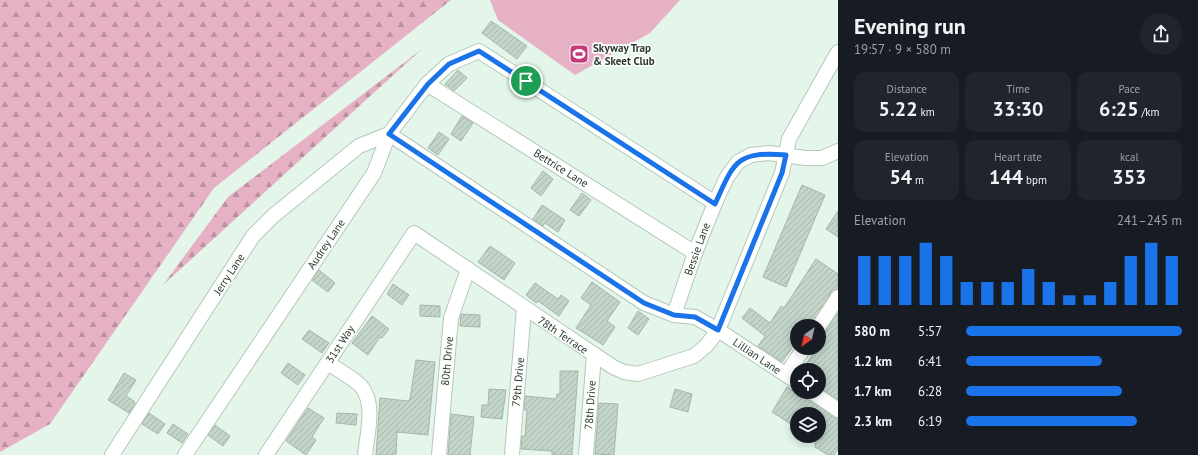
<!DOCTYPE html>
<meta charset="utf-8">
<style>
body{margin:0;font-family:"PT Sans",sans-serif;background:#20242c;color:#f1f3f6;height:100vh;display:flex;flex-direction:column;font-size:15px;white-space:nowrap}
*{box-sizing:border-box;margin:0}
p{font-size:13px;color:#9ea1a6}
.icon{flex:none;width:22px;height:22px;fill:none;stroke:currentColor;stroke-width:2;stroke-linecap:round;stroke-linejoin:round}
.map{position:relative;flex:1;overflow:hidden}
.details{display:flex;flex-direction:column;background:#171b24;width:360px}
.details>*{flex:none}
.needle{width:26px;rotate:214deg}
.fabs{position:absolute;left:790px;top:319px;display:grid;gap:8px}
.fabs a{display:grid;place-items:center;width:36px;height:36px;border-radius:50%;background:#171b24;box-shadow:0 2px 10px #0003;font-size:20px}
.pin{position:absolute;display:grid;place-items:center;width:34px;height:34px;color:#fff;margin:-17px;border:2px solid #fff;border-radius:50%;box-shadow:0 1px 4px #0007}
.round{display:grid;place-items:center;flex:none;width:42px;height:42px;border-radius:21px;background:#20242c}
.summary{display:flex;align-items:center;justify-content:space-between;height:68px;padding:0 16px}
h1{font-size:22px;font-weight:700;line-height:30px}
.metrics{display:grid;grid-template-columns:repeat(3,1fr);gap:6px;height:68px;padding:4px 16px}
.metrics div{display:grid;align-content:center;border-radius:10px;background:#20242c;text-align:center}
.metrics b{font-size:20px;font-weight:700}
.metrics small{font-size:11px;font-weight:400}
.metrics p{font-size:11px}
.chart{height:112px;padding:8px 16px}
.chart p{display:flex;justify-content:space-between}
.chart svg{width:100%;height:72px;margin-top:4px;stroke:#1a73e8;stroke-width:6}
ul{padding:0 16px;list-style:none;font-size:13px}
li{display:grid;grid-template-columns:64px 48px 1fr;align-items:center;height:30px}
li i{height:10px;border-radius:5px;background:#1a73e8}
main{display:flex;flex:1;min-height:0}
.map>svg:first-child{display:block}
</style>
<main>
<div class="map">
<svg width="838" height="455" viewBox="0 0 838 455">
<defs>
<pattern id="forest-firs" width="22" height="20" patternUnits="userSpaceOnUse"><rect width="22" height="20" fill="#e6b1c4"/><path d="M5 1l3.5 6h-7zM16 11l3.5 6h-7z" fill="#bb91a0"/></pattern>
<pattern id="building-hatch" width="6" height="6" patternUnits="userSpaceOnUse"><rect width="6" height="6" fill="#c2d5c8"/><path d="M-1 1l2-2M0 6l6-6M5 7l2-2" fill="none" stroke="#a7b7ac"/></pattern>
</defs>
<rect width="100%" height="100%" fill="#e3f6e9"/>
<!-- forest -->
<g fill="url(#forest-firs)">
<path d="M 0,0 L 451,0 L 214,188 L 50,424 L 0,452 Z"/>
<path d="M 422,49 L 163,285 L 228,197 Z"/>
</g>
<!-- pitch -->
<path fill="#e6b1c4" d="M 490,0 L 680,0 L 650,33 L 575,75 L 498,20 Z"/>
<!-- building -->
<g fill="url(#building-hatch)" stroke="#a4b7aa">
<path d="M 491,21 L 527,46 L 517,59 L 482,33 Z"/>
<path d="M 458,70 L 467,78 L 454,91 L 445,84 Z"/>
<path d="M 462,116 L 473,123 L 461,141 L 451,134 Z"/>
<path d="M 439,132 L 449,139 L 438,155 L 428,148 Z"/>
<path d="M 543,171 L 553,179 L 541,196 L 531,188 Z"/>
<path d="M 802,185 L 825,195 L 786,287 L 763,277 Z"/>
<path d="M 582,193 L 591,200 L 579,216 L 570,210 Z"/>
<path d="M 542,205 L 565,220 L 558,232 L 545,223 L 543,226 L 533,219 Z"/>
<path d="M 838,211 L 838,237 L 826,229 Z"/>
<path d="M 490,246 L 515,263 L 504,280 L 478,262 Z"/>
<path d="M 816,259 L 838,274 L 838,289 L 831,292 L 811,326 L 797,326 L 797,341 L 782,362 L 758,346 L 765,336 L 742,318 L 750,308 L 770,323 L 781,306 L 784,308 Z"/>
<path d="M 319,270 L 335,283 L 328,292 L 312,280 Z"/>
<path d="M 592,282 L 620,302 L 607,321 L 615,327 L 603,345 L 576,328 L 591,305 L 581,298 Z"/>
<path d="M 535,283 L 558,299 L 561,295 L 569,301 L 559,316 L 538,301 L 536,303 L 526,295 Z"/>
<path d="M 393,284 L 409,295 L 402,305 L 387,294 Z"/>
<path d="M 420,305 L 440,306 L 440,317 L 420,316 Z"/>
<path d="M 638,311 L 649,319 L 638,335 L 628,328 Z"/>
<path d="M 838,313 L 838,400 L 819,387 L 819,370 L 802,370 L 817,348 L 819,348 L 819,341 Z"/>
<path d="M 461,314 L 480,315 L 480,327 L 460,326 Z"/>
<path d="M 372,316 L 389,329 L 382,338 L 380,337 L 368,355 L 352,343 Z"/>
<path d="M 309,330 L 329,343 L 322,353 L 302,339 Z"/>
<path d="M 416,360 L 435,362 L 428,435 L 397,432 L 396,455 L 376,455 L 380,398 L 408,401 L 410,399 Z"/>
<path d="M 288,363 L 305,375 L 298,385 L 281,373 Z"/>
<path d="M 560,371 L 578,371 L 572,455 L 552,455 L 552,451 L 521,449 L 522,436 L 525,436 L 527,410 L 524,410 L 525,396 L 556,399 L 557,394 L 560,394 Z"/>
<path d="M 124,373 L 136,380 L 126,396 L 134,401 L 135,404 L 129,413 L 108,400 Z"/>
<path d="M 787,387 L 838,418 L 838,449 L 834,455 L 828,455 L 815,447 L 815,443 L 819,437 L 819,414 L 797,414 L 797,428 L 772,412 Z"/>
<path d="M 489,389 L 506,390 L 502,419 L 481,417 L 482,405 L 488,405 Z"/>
<path d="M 675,389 L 692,394 L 688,412 L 670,407 Z"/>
<path d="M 599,403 L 618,404 L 614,455 L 595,454 Z"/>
<path d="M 308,408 L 324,418 L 312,437 L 316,440 L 306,455 L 286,441 Z"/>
<path d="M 149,413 L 165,424 L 158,434 L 142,424 Z"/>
<path d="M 337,413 L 357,414 L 356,425 L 336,423 Z"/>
<path d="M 451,414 L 474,417 L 470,455 L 448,455 Z"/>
<path d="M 173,424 L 188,434 L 182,443 L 167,433 Z"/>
<path d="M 215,425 L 230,436 L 223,446 L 208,435 Z"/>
</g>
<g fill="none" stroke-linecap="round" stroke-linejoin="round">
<!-- minor casing -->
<g stroke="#b5c8bb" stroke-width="16">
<g id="minor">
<path d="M 427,84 L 695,253"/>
<path d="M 389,134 L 644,303 L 674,315 L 695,317 L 718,330 L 797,382"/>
<path d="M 674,315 L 695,253 L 715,203 L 727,177 L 738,162 L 751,155 L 769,153 L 805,158 L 822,158 L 838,151"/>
<path d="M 819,326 L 838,297"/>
<path d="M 328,363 C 338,370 352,377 361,386 C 376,404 367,434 365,455"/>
<path d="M 786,375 L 804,348"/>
<path d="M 812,392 L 838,410"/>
<path d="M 112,455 L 253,236 L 273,216 L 359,146 L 389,134"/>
<path d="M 185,455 L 374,173 L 389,134 L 427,84 L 449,64 L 479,51 L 715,203"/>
<path d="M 266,455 L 414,233 L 613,367 L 624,372 L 638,374 L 694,356 L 707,345 L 718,330 L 782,173 L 789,139 L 838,52"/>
<path d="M 439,455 L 451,318 L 468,269"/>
<path d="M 512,455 L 524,308"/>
<path d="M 586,455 L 594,355"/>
</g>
</g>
<!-- minor -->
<use href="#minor" stroke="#fff" stroke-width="14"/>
</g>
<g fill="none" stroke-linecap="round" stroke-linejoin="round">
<!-- route casing -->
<g stroke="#fff" stroke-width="8">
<path id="route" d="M 479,51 L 715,204 C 734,162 736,151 786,155 L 782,173 L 718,330 L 695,317 L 674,315 L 644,303 L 389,134 L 428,84 L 449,64 Z"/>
</g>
<!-- route -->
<use href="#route" stroke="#1a73e8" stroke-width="5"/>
</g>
<!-- icons -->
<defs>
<g id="stadium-square" transform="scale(1)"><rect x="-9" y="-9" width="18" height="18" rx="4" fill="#c23b7a" stroke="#fbfffc"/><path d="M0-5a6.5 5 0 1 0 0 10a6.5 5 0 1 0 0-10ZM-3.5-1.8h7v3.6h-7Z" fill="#fff"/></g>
</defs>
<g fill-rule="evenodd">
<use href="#stadium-square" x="579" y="54"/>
</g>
<g text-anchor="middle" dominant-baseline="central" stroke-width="3.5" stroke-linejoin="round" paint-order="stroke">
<!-- poi labels -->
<g font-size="11" font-weight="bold" fill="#303732" stroke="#fbfffc" text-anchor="start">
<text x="593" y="48">Skyway Trap<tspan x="593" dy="13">&amp; Skeet Club</tspan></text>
</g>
<!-- street labels -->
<g font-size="11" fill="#303732" stroke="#fbfffc">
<text transform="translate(561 168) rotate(32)">Bettrice Lane</text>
<text transform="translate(326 244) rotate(-56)">Audrey Lane</text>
<text transform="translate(697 249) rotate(-70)">Bessie Lane</text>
<text transform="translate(229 274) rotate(-57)">Jerry Lane</text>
<text transform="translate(563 335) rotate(34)">78th Terrace</text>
<text transform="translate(340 344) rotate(-57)">31st Way</text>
<text transform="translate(757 356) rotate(34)">Lillian Lane</text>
<text transform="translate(447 361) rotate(-85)">80th Drive</text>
<text transform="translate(518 382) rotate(-85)">79th Drive</text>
<text transform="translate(590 405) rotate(-86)">78th Drive</text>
</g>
</g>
</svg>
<div class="fabs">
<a><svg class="needle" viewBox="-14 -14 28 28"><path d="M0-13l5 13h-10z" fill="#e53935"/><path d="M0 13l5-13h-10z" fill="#9ea1a6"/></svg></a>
<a><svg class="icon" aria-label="locate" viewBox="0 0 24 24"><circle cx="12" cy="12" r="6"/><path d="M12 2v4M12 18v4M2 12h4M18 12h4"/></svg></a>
<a><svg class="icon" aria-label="layers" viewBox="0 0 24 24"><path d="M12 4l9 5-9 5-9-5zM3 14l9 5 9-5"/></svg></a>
</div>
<div class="pin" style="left:526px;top:81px;background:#1e9e55"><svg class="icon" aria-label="arrive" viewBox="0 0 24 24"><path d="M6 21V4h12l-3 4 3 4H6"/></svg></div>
</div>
<section class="details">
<div class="summary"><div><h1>Evening run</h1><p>19:57 · 9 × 580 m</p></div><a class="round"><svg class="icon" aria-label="share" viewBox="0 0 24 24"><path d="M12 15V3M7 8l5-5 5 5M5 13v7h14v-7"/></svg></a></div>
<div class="metrics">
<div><p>Distance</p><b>5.22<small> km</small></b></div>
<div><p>Time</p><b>33:30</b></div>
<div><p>Pace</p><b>6:25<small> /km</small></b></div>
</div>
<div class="metrics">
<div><p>Elevation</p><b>54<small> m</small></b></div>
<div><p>Heart rate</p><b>144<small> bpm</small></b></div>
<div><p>kcal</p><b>353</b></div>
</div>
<div class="chart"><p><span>Elevation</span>241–245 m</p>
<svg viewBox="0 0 160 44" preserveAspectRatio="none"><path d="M5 44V14M15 44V14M25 44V14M35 44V6M45 44V14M55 44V30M65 44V30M75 44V30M85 44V22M95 44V30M105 44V38M115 44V38M125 44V30M135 44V14M145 44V6M155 44V14"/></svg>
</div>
<ul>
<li><b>580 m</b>5:57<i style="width:100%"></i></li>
<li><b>1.2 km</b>6:41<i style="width:63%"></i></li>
<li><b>1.7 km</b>6:28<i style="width:72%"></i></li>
<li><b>2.3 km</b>6:19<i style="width:79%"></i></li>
</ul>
</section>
</main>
